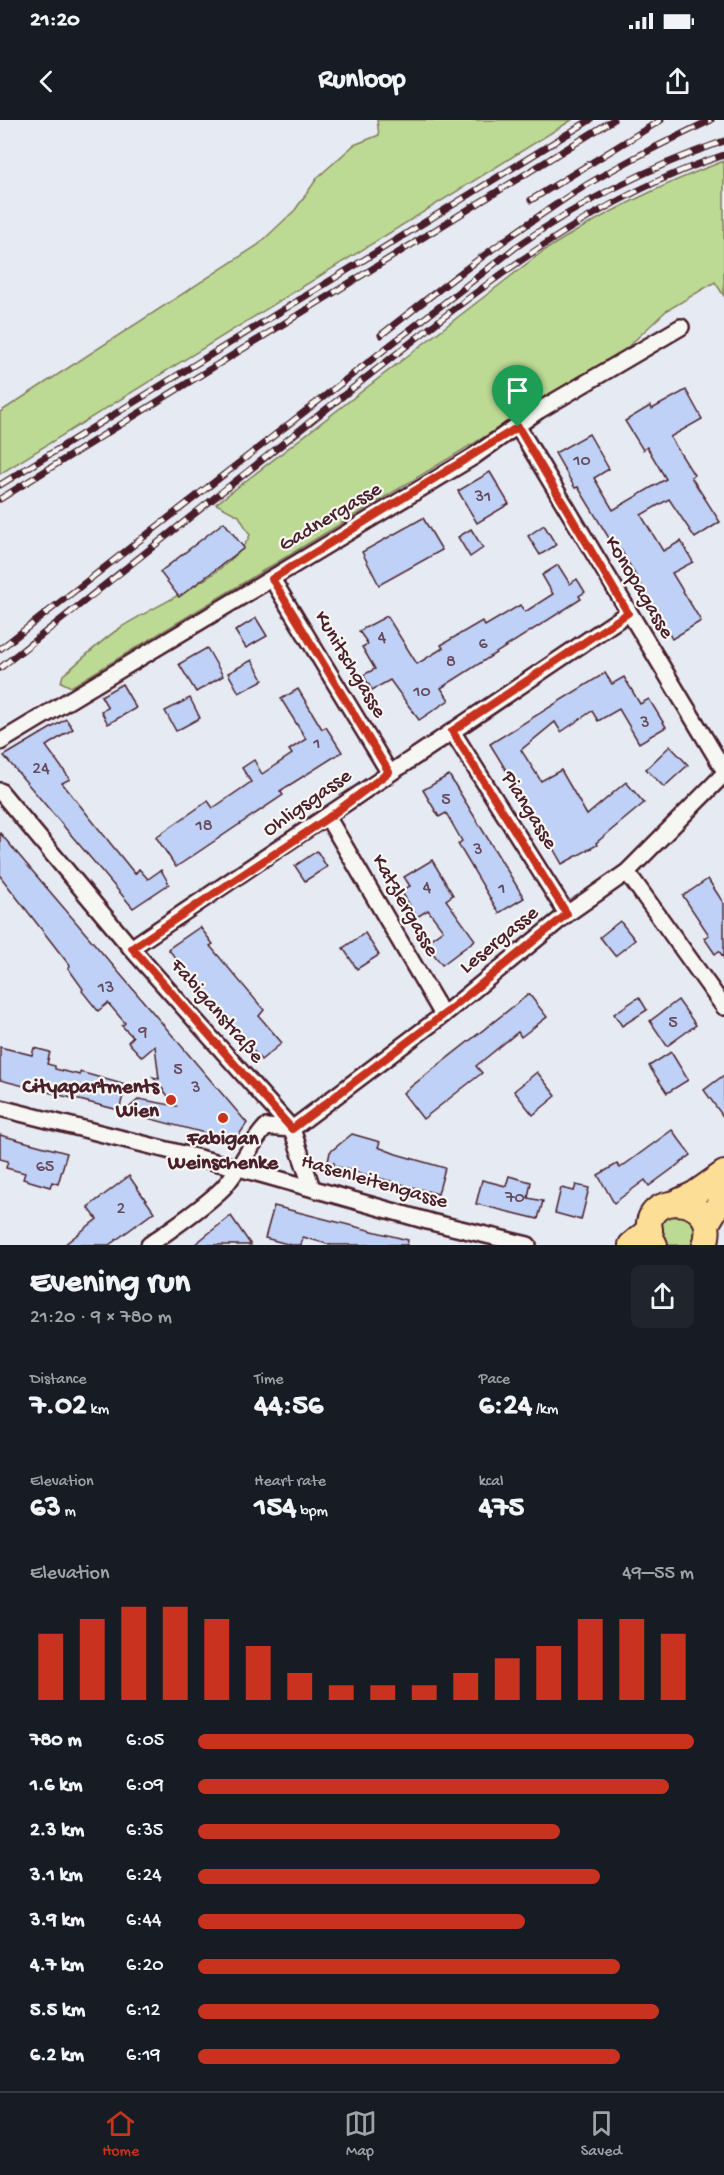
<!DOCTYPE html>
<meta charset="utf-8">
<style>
body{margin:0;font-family:"Gochi Hand",sans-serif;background:#20242c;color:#f1f3f6;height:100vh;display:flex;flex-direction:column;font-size:22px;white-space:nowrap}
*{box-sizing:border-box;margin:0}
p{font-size:20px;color:#9ea1a6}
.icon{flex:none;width:33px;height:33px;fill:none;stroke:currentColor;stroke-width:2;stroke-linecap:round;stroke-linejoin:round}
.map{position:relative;height:1125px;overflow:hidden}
.drawer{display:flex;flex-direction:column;background:#171b24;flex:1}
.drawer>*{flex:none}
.pin{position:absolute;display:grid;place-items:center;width:51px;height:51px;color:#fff;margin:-62px -26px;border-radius:50% 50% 50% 0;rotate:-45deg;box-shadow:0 0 6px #0007}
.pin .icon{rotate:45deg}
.round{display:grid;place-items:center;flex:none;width:63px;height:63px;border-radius:9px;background:#20242c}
.headline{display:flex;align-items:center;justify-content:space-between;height:102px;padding:0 30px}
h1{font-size:33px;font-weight:700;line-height:45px}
.figures{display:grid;grid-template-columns:repeat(3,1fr);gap:9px;height:102px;padding:6px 30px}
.figures div{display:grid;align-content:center}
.figures b{font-size:30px;font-weight:700}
.figures small{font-size:16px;font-weight:400}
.figures p{font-size:16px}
.chart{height:168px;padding:12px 30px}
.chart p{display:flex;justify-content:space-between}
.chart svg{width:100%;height:108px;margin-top:6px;stroke:#c8321e;stroke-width:6}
ul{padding:0 30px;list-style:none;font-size:20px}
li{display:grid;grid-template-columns:96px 72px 1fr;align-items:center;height:45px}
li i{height:15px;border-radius:8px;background:#c8321e}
.status{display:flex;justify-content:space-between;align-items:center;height:42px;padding:0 30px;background:#171b24;direction:ltr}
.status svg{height:16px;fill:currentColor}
header{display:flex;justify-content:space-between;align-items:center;height:78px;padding:0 30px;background:#171b24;font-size:27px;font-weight:700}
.tabs{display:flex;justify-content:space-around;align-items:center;height:84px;border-top:2px solid #363941;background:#171b24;font-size:16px;color:#9ea1a6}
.tabs a{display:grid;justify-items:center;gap:3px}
.tabs .on{color:#c8321e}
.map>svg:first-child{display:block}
</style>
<div class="status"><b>21:20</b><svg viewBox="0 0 49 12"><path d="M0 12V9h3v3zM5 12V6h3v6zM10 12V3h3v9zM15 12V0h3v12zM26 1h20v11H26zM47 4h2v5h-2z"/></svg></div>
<header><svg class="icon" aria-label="back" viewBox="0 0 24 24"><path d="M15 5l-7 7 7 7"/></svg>Runloop<svg class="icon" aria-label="share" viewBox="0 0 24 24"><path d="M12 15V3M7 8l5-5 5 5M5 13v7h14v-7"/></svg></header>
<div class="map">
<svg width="724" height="1125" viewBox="0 0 724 1125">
<rect width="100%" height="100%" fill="#e6ebf3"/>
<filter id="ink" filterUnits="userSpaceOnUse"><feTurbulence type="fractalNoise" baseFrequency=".0167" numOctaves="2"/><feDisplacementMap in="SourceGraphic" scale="12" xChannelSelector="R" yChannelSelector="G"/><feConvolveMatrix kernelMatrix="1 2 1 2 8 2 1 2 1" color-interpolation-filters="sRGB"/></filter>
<g filter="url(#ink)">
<!-- green -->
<g fill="#bcda93" stroke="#837c5f" stroke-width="1.5">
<path d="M 377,0 L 572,0 L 0,354 L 0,292 L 258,125 L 295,90 L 318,57 L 354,25 L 379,15 Z"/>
<path d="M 724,41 L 724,176 L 715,162 L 666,191 L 618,236 L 71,567 L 61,562 L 63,555 C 82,540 100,521 120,508 C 155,485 234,453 250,415 L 239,396 L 216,384 L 542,132 C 600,95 660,65 724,41 Z"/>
<path d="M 671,1093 L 693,1095 L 697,1121 L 693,1125 L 668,1125 L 665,1122 L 662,1104 Z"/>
</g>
<!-- building -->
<g fill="#bfd1f6" stroke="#4a1f2b" stroke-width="1.5">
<path d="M 686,270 L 702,299 L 670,317 L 694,355 L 691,357 L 720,402 L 695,418 L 669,379 L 641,395 L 663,431 L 681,421 L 693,442 L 672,453 L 701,501 L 672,519 L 621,430 L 618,433 L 578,367 L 575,368 L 555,333 L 589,314 L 609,349 L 594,358 L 613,390 L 666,359 L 647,327 L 643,330 L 625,301 L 650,286 L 652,289 Z"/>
<path d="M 490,352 L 509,384 L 477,403 L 458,371 Z"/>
<path d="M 423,398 L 442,430 L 379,465 L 362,432 Z"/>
<path d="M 224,402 L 244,428 L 179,477 L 160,452 Z"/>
<path d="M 544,405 L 556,425 L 540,435 L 528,416 Z"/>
<path d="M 471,409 L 483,428 L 470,437 L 458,417 Z"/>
<path d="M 558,445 L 570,464 L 577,459 L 585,472 L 579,476 L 581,479 L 441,568 L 449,580 L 419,600 L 390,560 L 372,570 L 363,555 L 375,549 L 362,527 L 368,524 L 359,511 L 387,496 L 417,544 L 443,528 L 441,525 L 482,501 L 485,506 L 520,485 L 525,492 L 553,474 L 542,455 Z"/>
<path d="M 256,498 L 267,516 L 246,528 L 235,511 Z"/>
<path d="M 207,528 L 223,556 L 196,572 L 179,544 Z"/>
<path d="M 252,540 L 263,560 L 239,573 L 228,553 Z"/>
<path d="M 605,553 L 612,564 L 624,557 L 640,584 L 649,579 L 666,607 L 639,623 L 619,589 L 598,601 L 592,591 L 561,612 L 555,602 L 521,630 L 541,661 L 561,650 L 587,695 L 626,662 L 644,683 L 596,723 L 597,725 L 562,744 L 533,693 L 529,695 L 518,674 L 520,673 L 490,624 Z"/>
<path d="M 122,564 L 136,588 L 108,604 L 101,591 L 108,588 L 101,576 Z"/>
<path d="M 298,569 L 322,609 L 326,607 L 342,632 L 280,671 L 283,675 L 176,747 L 156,717 L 208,681 L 213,688 L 251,662 L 242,648 L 254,640 L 262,654 L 292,634 L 289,630 L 306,619 L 281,579 Z"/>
<path d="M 190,578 L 200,598 L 176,611 L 165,591 Z"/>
<path d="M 66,599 L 73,609 L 46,626 L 70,659 L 62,663 L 135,754 L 139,749 L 148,759 L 161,750 L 169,764 L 133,788 L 4,636 Z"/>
<path d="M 670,626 L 688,645 L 664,667 L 646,649 Z"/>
<path d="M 449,655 L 524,778 L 499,793 L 458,724 L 462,721 L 446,693 L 439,697 L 423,670 Z"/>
<path d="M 0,713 L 247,1003 L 235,1021 L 124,992 L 139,979 L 176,986 L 153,957 L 159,959 L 155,926 L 142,937 L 128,922 L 133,917 L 122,906 L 125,903 L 108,883 L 98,891 L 82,871 L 83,869 L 68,848 L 70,846 L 0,756 Z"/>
<path d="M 317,731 L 327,747 L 305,761 L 295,746 Z"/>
<path d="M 432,740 L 453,775 L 446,780 L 475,820 L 442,845 L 425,823 L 443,810 L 428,790 L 417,797 L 401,771 L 410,766 L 404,757 Z"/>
<path d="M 708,759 L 724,784 L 724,838 L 719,831 L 715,834 L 704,818 L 709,815 L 683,776 Z"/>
<path d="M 620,801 L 635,820 L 615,836 L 600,817 Z"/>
<path d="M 200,807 L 213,824 L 210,826 L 264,890 L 259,896 L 282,923 L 261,940 L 168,829 Z"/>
<path d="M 365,813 L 379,835 L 357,849 L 343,828 Z"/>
<path d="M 529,874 L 547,897 L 521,917 L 518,912 L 476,946 L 482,953 L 423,999 L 403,973 Z"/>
<path d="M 639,877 L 647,890 L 622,906 L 614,894 Z"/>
<path d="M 678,880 L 696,905 L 667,926 L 650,901 Z"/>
<path d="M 0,927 L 32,935 L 34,928 L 50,932 L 47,944 L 55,946 L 55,949 L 80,955 L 80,952 L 126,965 L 119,990 L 0,960 Z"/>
<path d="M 671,932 L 688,960 L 667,973 L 649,946 Z"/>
<path d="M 537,952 L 556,976 L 533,995 L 514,971 Z"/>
<path d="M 724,955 L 724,998 L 704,970 Z"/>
<path d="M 672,1010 L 691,1035 L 649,1066 L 645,1060 L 614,1083 L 598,1055 L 617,1044 L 620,1048 Z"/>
<path d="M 352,1014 L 380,1022 L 378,1027 L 396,1034 L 445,1048 L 438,1074 L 334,1046 L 334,1043 L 328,1042 L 330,1032 Z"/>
<path d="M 0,1015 L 67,1033 L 58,1064 L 52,1062 L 50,1067 L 23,1059 L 25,1053 L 6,1048 L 8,1041 L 0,1039 Z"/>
<path d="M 129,1056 L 154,1092 L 109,1125 L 64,1125 L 97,1099 L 88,1087 Z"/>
<path d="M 509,1056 L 531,1062 L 528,1078 L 543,1081 L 538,1099 L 476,1084 L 482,1060 L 506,1066 Z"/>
<path d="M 576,1065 L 589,1068 L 581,1100 L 555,1093 L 561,1068 L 574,1071 Z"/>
<path d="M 274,1086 L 408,1120 L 407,1125 L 331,1125 L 303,1117 L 301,1125 L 291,1125 L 265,1118 Z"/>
<path d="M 231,1096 L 251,1125 L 194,1125 L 214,1109 Z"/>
</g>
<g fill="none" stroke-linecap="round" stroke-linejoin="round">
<!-- street casing -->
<g stroke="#4a1f2b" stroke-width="20">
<g id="street">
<path d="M 518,307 L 724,650"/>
<path d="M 272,459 L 389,652"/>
<path d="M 452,611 L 567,794"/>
<path d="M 0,622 L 473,337 L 538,291 L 681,207"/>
<path d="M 0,671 L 131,828 L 292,1009 L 312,1068"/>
<path d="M 328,698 L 443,895"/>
<path d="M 627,752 L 724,887"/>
<path d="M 131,828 L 628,493"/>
<path d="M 0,988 L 239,1048 L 431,1102 L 528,1125"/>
<path d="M 292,1009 L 443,895 L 567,794 L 627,752 L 724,654"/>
<path d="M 149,1125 C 173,1107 202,1089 223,1068 C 241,1049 248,1026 266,1007 L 292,1009"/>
</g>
</g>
<!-- primary casing -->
<g stroke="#4a1f2b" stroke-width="28">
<g id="primary">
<path d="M 679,1081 L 694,1074 L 724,1053"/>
<path d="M 708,1102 L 724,1075"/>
<path d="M 631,1125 L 650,1109"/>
<path d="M 655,1125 C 624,1071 724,1068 705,1125"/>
</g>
</g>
<!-- street -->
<use href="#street" stroke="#f6f6f2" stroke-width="15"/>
<!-- primary -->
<use href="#primary" stroke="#fdde96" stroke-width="24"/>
<!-- rail casing -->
<g stroke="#4a1f2b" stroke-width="7">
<g id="rail">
<path d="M 531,80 L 661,0"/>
<path d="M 381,215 C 438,170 494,126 554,86 C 603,52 657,26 711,0"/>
<path d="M 0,365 L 590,0"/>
<path d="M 0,379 L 613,0"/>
<path d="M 0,529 L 516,127 C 580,82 650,47 724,21"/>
<path d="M 0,548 C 120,454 238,358 358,264 C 472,175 584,81 724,35"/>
</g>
</g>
<!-- rail -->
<use href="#rail" stroke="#f6f6f2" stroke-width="4.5" stroke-dasharray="14" stroke-linecap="butt"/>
</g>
</g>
<g fill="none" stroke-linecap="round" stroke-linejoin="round" filter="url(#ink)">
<!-- route casing -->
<g stroke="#fff" stroke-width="12">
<path id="route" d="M 518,307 L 628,493 L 452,611 L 567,794 L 443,895 L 292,1009 L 132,828 L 328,698 L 389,652 L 272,459 Z"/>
</g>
<!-- route -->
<use href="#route" stroke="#c8321e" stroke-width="8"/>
</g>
<!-- markers -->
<g fill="#c8321e" stroke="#f6f6f2" stroke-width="2">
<circle cx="171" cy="980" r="6"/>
<circle cx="223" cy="998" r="6"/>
</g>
<g text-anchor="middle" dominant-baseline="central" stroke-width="4.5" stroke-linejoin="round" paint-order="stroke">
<!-- number labels -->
<g font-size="18" fill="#674c5e">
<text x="582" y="341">10</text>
<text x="483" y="377">31</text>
<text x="382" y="518">4</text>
<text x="483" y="524">6</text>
<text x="451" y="542">8</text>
<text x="422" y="572">10</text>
<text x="645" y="603">3</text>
<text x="317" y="624">1</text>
<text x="41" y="649">24</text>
<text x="446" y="680">5</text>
<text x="204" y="706">18</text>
<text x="478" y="730">3</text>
<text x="427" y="768">4</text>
<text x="502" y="769">1</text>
<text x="106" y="868">13</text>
<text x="673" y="903">5</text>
<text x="143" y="912">9</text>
<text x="178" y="950">5</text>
<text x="196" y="968">3</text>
<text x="45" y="1047">65</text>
<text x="515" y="1078">70</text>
<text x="121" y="1089">2</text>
</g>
<!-- street labels -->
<g font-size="21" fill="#4a1f2b" stroke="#f6f6f2">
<text transform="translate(331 398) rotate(-31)">Gadnergasse</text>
<text transform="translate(638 468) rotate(59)">Konopagasse</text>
<text transform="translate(349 545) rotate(59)">Kunitschgasse</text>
<text transform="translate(308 684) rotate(-35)">Ohligsgasse</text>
<text transform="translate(528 691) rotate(58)">Piangasse</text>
<text transform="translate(404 786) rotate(60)">Katzlergasse</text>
<text transform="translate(500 821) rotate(-39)">Lesergasse</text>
<text transform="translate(216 892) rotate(49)">Fabiganstraße</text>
<text transform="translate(374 1063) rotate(16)">Hasenleitengasse</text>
</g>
<!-- poi labels -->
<g font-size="21" font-weight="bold" fill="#4a1f2b" stroke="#f6f6f2" text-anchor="end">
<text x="159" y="968">Cityapartments<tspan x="159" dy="24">Wien</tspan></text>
<text x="223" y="1020" text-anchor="middle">Fabigan<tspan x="223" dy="24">Weinschenke</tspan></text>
</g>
</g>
</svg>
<div class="pin" style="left:518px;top:307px;background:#1e9e55"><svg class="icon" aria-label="arrive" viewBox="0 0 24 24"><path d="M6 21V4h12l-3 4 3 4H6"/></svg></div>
</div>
<section class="drawer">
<div class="headline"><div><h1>Evening run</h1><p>21:20 · 9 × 780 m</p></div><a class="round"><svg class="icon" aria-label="share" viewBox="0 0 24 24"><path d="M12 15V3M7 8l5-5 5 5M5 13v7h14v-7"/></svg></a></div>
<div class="figures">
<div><p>Distance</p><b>7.02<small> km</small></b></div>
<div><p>Time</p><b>44:56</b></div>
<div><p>Pace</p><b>6:24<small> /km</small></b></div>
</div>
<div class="figures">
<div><p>Elevation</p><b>63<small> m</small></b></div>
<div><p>Heart rate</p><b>154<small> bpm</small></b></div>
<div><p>kcal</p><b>475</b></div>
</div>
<div class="chart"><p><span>Elevation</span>49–55 m</p>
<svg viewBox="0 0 160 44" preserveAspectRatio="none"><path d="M5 44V17M15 44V11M25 44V6M35 44V6M45 44V11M55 44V22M65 44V33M75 44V38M85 44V38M95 44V38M105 44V33M115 44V27M125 44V22M135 44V11M145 44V11M155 44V17"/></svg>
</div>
<ul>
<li><b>780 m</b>6:05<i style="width:100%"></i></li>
<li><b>1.6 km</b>6:09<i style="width:95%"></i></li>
<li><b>2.3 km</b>6:35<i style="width:73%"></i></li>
<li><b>3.1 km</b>6:24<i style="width:81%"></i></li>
<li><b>3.9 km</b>6:44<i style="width:66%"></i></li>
<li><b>4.7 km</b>6:20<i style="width:85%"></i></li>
<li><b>5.5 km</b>6:12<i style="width:93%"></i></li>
<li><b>6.2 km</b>6:19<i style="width:85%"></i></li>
</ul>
</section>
<nav class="tabs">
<a class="on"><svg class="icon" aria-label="home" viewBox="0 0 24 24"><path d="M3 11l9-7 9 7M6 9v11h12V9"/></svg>Home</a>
<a><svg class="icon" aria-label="map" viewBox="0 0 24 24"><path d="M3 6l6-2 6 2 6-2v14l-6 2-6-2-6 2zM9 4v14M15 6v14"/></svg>Map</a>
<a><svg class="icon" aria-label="saved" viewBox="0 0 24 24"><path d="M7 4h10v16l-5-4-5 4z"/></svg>Saved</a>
</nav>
